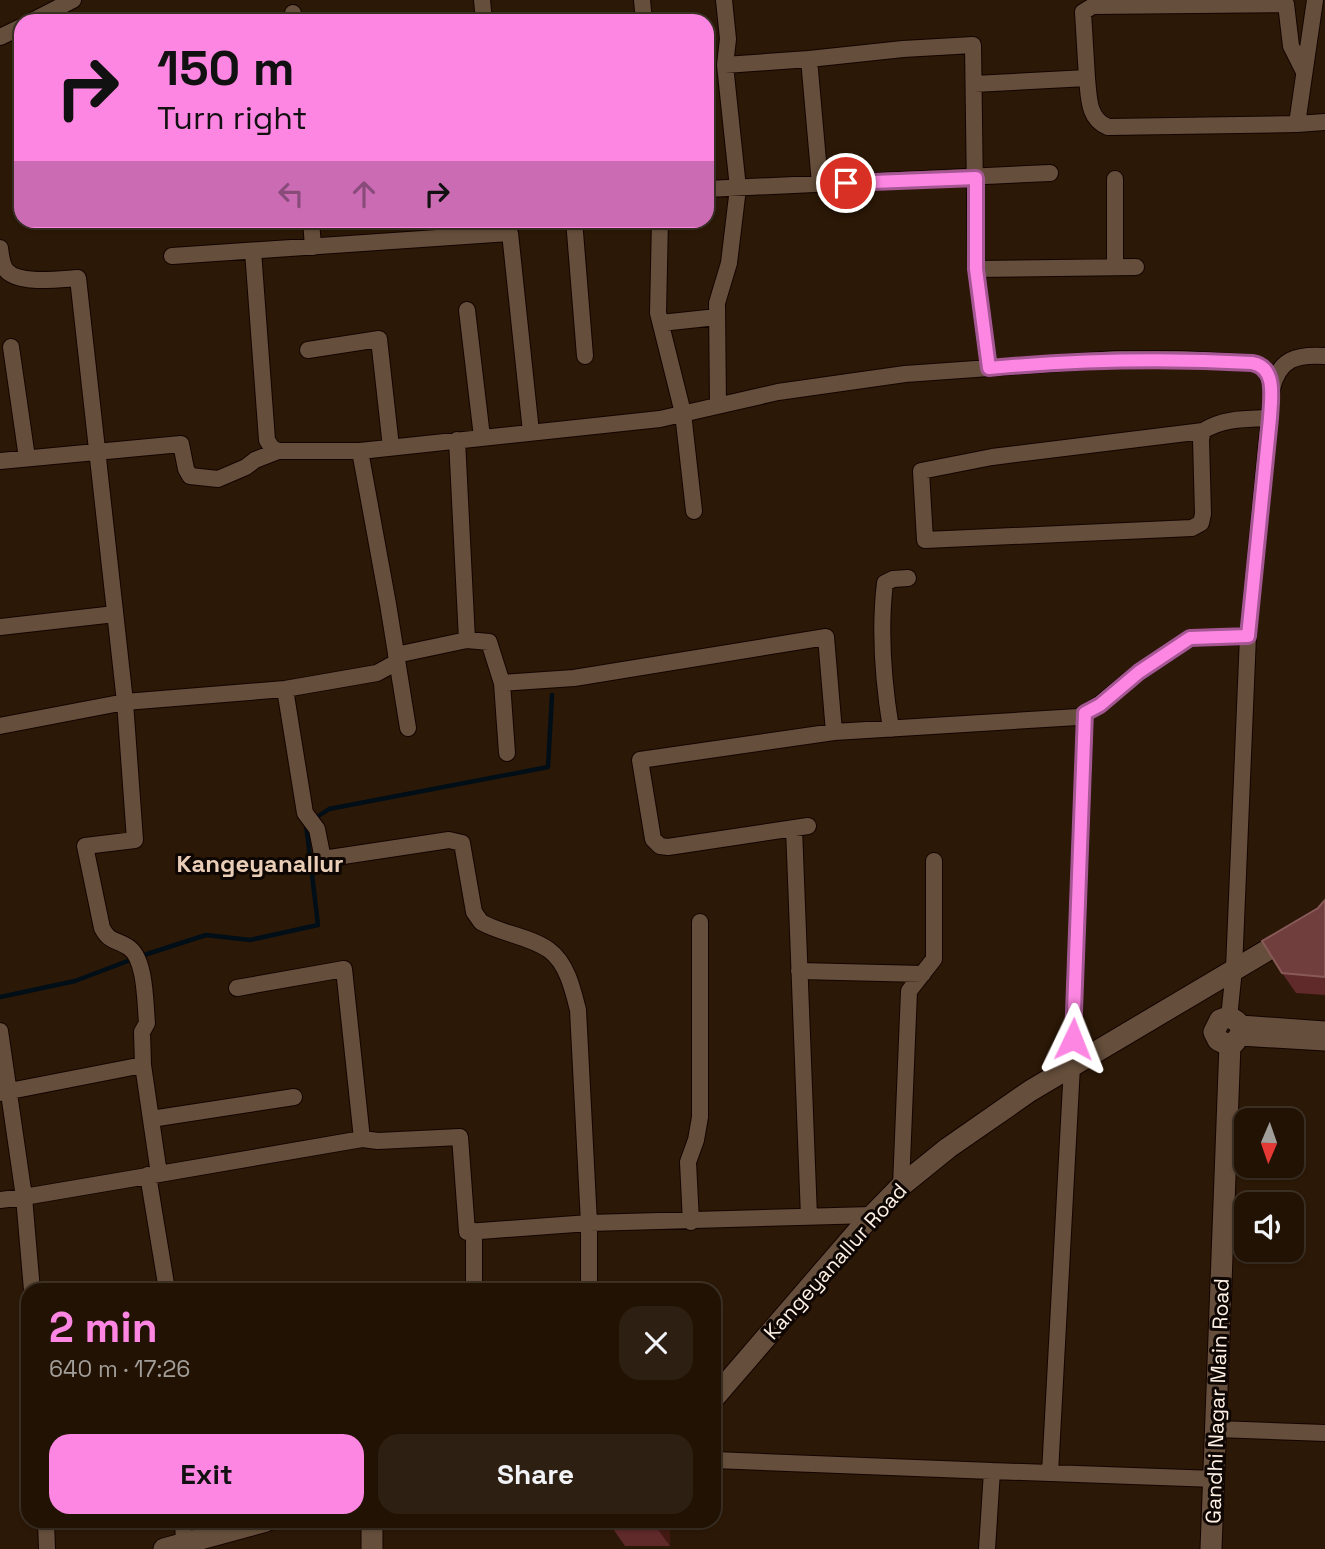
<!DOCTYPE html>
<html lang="en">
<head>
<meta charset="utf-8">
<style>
	body { margin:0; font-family:"Space Grotesk",sans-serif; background:#2d2013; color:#f1f3f6; height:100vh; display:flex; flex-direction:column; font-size:26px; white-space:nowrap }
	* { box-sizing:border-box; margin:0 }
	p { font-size:23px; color:#a29e9a }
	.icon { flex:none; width:38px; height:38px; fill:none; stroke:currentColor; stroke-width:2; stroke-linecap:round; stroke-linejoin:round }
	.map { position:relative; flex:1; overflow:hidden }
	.drawer { position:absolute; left:21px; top:1283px; width:700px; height:245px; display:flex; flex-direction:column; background:#211204; border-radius:21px; box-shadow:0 2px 5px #0004,0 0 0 2px #3e3226 }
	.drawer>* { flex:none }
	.banner { position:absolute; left:14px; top:14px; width:700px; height:214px; border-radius:21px; box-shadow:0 2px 5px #0004,0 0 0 2px #3e3226; background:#fd86e2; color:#111; overflow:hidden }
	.needle { width:46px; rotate:182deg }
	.buttons { position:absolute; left:1234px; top:1108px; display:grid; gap:14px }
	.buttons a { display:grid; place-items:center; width:70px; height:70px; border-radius:14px; background:#211204; box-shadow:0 2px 5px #0004,0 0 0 2px #3e3226; font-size:35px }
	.pin { position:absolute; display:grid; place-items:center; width:60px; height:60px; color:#fff; margin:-30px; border:4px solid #fff; border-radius:50%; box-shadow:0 2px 7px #0007 }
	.me { position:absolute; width:77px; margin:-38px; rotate:2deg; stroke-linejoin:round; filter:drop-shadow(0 0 5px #0008) }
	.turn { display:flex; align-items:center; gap:24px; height:147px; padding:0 28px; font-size:32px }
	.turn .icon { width:91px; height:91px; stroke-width:2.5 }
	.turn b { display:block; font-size:49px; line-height:60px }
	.lanes { display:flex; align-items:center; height:66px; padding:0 28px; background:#0003; justify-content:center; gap:35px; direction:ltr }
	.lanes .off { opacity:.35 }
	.round { display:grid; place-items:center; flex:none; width:74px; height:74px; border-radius:21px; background:#2d2013 }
	.summary { display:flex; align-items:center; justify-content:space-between; height:119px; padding:0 28px }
	h1 { font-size:42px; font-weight:700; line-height:52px; color:#fd86e2 }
	.primary-button { display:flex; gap:14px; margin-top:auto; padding:14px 28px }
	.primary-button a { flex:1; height:80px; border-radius:21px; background:#fd86e2; color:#111; font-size:28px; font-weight:700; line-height:80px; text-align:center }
	.primary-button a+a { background:#2d2013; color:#f1f3f6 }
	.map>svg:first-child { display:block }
</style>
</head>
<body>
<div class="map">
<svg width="1325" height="1549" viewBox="0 0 1325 1549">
	<rect width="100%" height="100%" fill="#2c1806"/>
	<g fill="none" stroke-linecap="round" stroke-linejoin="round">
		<path stroke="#000e18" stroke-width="4.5" d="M314,819L329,809L548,767L552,695
			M141,956L206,935L250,940L318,925L306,824
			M0,997L75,981L133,959"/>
		<defs>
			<path id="street" d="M482,0L484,21
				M642,0L644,21
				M724,0L728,39L725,65L809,59L820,184
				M293,13L294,21
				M32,21L73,0
				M0,37L21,27
				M809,59L903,49L973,45L976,269L989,367
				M1087,78L1083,12L1093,6L1286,4L1291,46L1304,72
				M974,84L1087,78C1089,98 1088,119 1108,127L1297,124L1315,0
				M1297,124L1325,122
				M707,189L1050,173
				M311,220L313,247
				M574,220L585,356
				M660,220L658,313L683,413L694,511
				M0,248C1,255 2,265 6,270C18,285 60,279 78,278L125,702L285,689L377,673L397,662
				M253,251L267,440L272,448L278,451H360L388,604L408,728
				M172,256L510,233L531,432
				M1115,267V179
				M976,269L1136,267
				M467,310L482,437
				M661,323L717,317
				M11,347L27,458
				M308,350L379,339L391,447
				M718,405L717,303L729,263L738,188L725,65
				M1203,431L992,457L921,471L925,540L1192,528L1201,523L1203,514L1201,439L1203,431C1223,418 1247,419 1270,418
				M360,451L660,419L778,392L905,374L1116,359H1180L1252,363C1267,366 1268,375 1272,389
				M0,461L181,444L186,469L190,476L218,479L246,467L255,460L278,451
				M0,627L115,614
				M467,640L489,642L502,683
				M396,655L467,640L457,440
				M285,689L305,813L317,829L323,859L449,840L462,843L474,912L481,922C502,934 529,936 549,950C567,963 573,990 578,1010L589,1223L467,1232L460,1137L378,1141L362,1139
				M1085,713L1072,1066L1050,1473L1215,1479
				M0,726L125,702L135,840L85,846L102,928C110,943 116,939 128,947C146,958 145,1003 147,1023L142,1032L143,1065L159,1174L362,1139L344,969L237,988
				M891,729C883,680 879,632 885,583L893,579L908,578
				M507,753L502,683L574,678L826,637L834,732
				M808,826L668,847L660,846L653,839L640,760L834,732L1078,717L1100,704L1139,672L1190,638L1248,636
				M794,828L809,1217
				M799,971L923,974
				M1229,1018L1234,969L1248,636L1272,389C1279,359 1296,354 1325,356
				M0,1031L24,1197L0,1200
				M0,1093L143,1065
				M151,1119L294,1097
				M148,1175L167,1290
				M901,1186L909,991L934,959V861
				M691,1222L688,1162L696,1140L700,1117V922
				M474,1231V1290
				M32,1290L24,1197L159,1174
				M589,1290V1223L872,1215
				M1217,1429L1325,1433
				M714,1460L992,1471
				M46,1521L47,1549
				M183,1521L184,1544
				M987,1549L992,1471L1050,1473"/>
			<path id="secondary" d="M1325,1032L1240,1026C1236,1018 1228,1016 1220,1020L1214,1032L1218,1040L1226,1044L1234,1043L1240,1035L1325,1040
				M714,1398L863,1225L901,1186L948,1148L1030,1091L1325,916
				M164,1549L266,1521
				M372,1549V1521
				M1211,1549L1230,1044"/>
		</defs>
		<use href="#street" stroke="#140400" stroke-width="18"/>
		<use href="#secondary" stroke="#140400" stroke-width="23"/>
		<use href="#street" stroke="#654e3b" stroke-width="16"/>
		<use href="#secondary" stroke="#654e3b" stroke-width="21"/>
	</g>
	<path fill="#60292a" d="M1325,900V995L1296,993L1282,973L1318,908Z
		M438,1521H466V1530L444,1529Z
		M611,1521H693V1527H670V1546H625L611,1526Z"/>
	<path fill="#441913" d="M460,1521H466V1530Z
		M656,1521H666L670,1527V1546L656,1527Z
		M688,1521H693V1527Z"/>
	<path fill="#713e3e" stroke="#875a58" stroke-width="2" d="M1325,900V977L1282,973L1262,941L1318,908Z
		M611,1521H656V1527L611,1526Z"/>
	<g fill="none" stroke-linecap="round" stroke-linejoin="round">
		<defs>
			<path id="route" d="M846,183L976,178V269L989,368C1077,360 1163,358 1252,363C1277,367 1271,398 1270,418L1248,636L1190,638L1139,672L1100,705L1085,713L1073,1039"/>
		</defs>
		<use href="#route" stroke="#a45793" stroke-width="18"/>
		<use href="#route" stroke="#fd86e2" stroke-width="12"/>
	</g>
	<g text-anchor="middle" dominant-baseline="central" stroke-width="6" stroke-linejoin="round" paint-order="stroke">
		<g font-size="21" fill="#fef0e5" stroke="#0e0602">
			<text transform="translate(835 1261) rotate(-48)">Kangeyanallur Road</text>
			<text transform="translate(1217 1401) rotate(-88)">Gandhi Nagar Main Road</text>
		</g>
		<g font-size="24" font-weight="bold" fill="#e9cdb7" stroke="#0e0602">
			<text x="260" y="863">Kangeyanallur</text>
		</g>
	</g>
</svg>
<div class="buttons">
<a><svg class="needle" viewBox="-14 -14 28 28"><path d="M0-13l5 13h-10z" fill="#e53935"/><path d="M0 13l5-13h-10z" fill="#a29e9a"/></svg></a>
<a><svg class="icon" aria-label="sound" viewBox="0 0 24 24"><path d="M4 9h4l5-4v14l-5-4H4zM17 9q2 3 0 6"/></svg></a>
</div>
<div class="pin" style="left:846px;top:183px;background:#d93025"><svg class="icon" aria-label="arrive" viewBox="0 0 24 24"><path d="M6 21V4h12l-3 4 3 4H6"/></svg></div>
<svg class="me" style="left:1073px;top:1039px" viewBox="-20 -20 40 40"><path d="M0-17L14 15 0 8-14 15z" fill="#fd86e2" stroke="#fff" stroke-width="4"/></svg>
<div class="banner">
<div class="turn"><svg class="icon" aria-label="right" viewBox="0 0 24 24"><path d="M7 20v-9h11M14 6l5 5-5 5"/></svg><div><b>150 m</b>Turn right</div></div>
<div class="lanes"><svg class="icon off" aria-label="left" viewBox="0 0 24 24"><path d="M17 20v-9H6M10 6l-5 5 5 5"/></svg><svg class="icon off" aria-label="ahead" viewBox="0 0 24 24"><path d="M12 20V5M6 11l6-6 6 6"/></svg><svg class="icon" aria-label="right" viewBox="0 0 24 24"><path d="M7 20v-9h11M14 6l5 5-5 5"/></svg></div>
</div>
<section class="drawer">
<div class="summary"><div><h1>2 min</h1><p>640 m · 17:26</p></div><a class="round"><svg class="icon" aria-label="close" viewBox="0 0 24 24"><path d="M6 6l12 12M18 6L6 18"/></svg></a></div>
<div class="primary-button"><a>Exit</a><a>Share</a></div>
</section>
</div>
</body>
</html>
